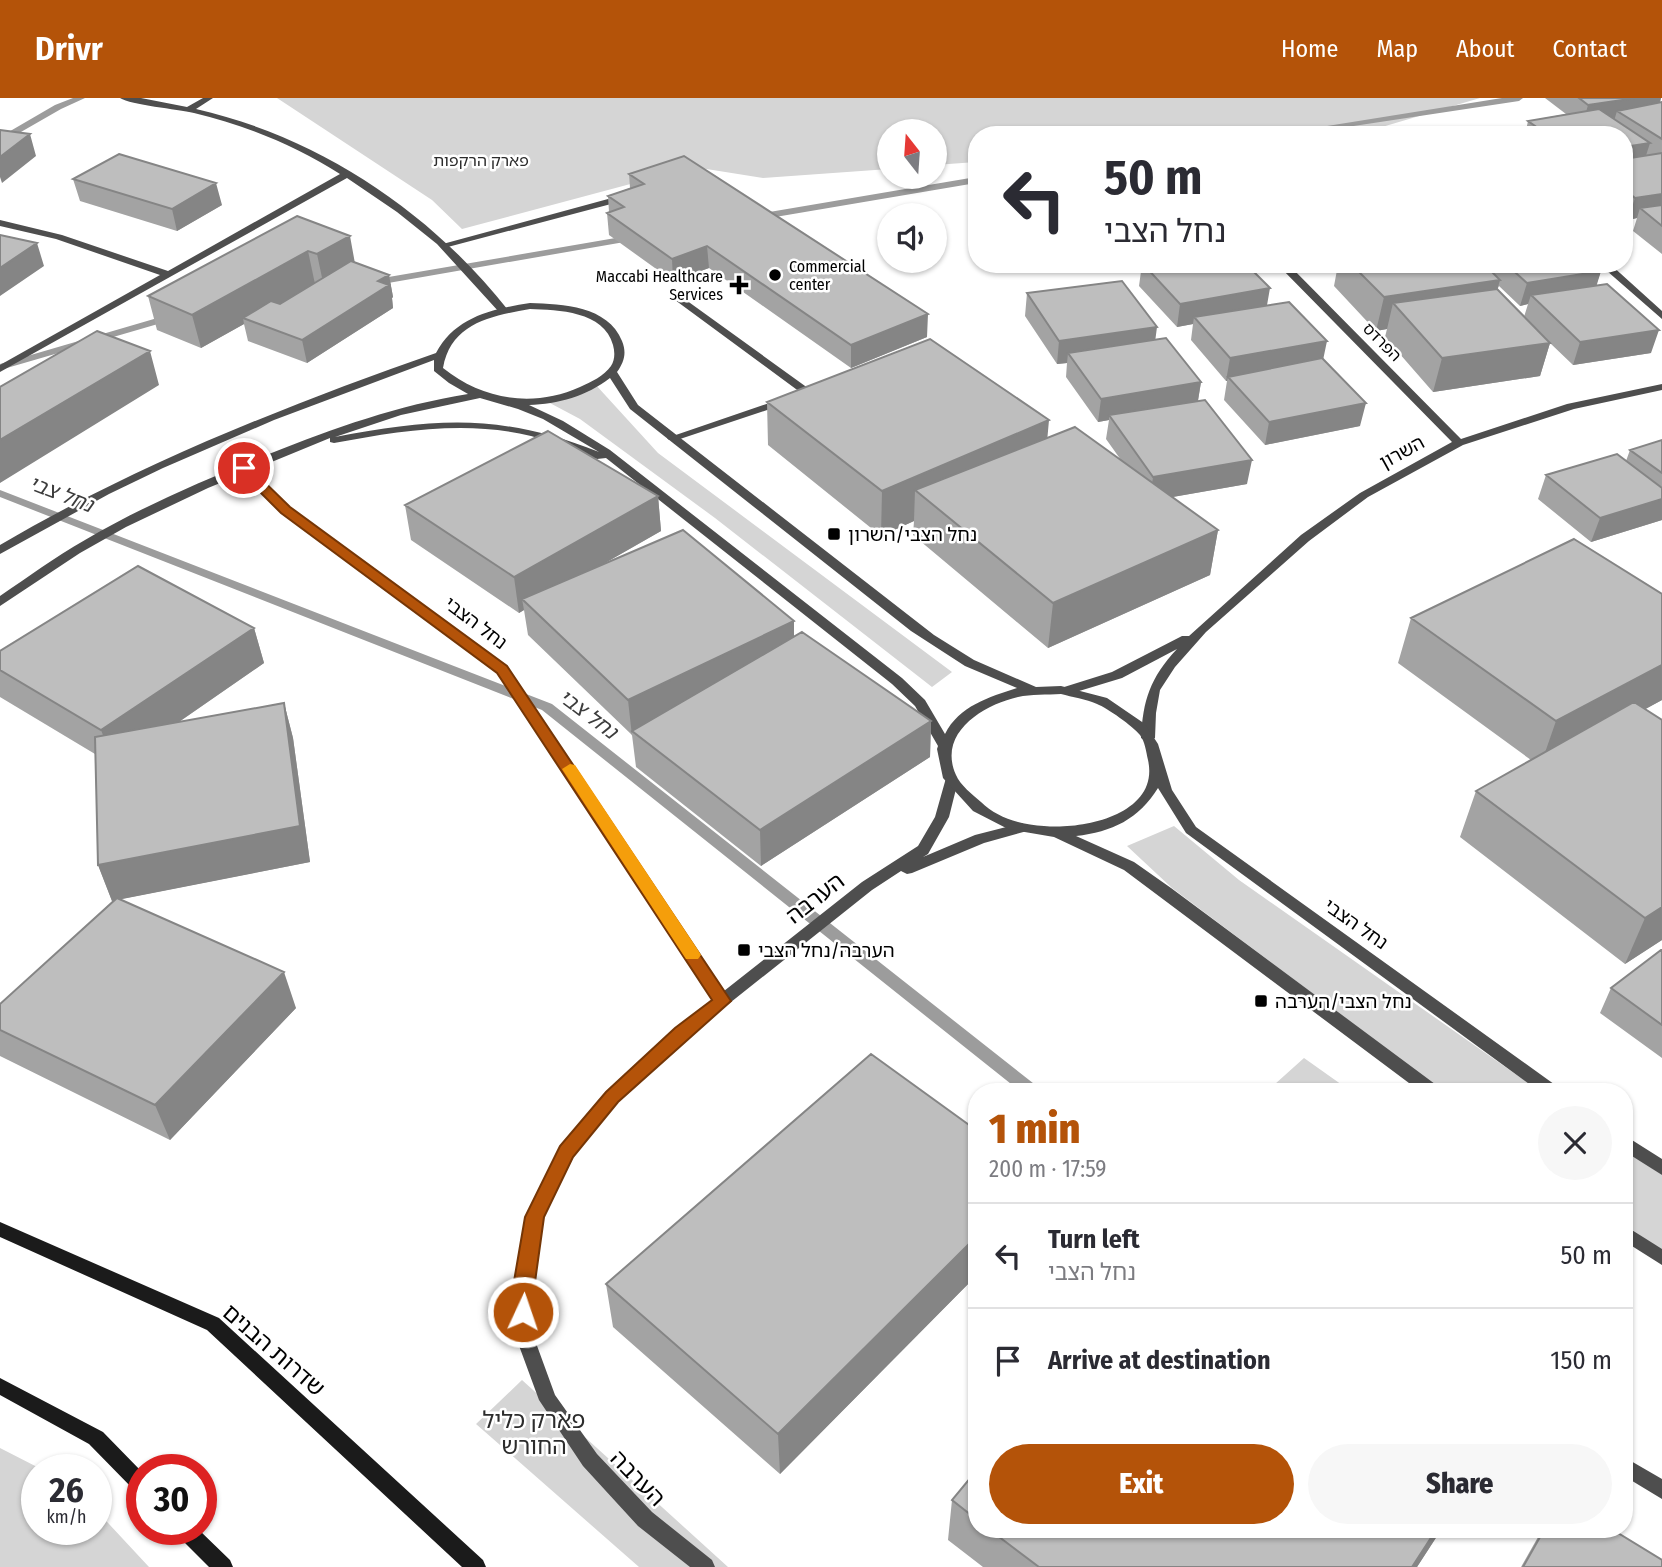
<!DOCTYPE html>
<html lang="en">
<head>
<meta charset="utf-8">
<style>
	body { margin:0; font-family:"Fira Sans Condensed","Noto Sans Hebrew",sans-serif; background:#f7f7f7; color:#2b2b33; height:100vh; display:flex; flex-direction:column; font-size:26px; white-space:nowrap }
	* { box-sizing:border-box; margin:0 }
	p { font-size:23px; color:#7c7c81 }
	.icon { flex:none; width:38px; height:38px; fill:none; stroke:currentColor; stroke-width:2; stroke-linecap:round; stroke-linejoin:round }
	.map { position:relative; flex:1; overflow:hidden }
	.panel { position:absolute; left:968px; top:985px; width:665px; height:455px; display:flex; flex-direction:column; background:#fff; border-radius:28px; box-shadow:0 2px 5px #0004 }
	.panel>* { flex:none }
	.banner { position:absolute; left:968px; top:28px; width:665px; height:147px; border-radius:28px; box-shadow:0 2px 5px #0004; background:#fff; color:#2b2b33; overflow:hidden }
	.needle { width:46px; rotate:343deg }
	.tools { position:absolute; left:877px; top:21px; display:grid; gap:14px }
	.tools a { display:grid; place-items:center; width:70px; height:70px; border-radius:50%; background:#fff; box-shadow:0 2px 5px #0004; font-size:35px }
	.speed { position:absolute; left:21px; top:1356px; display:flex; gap:14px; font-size:35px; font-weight:700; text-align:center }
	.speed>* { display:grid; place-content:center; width:91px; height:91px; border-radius:50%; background:#fff; box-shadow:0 2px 5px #0004; line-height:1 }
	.speed small { font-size:18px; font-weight:400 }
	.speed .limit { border:10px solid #d22; background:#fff; color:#111 }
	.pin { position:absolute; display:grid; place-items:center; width:60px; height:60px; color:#fff; margin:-30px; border:4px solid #fff; border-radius:50%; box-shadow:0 2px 7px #0007 }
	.me { position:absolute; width:77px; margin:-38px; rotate:3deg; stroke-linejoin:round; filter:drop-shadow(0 0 5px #0008) }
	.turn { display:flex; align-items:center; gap:24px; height:147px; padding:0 21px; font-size:32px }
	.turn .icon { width:91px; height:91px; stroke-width:2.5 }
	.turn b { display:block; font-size:49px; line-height:60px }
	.round { display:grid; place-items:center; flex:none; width:74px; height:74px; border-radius:37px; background:#f7f7f7 }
	.headline { display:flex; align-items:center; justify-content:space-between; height:119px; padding:0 21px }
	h1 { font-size:42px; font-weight:800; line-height:52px; color:#b45309 }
	.primary-button { display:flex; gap:14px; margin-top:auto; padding:14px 21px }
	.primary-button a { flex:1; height:80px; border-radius:42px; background:#b45309; color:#fff; font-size:28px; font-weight:800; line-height:80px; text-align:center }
	.primary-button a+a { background:#f7f7f7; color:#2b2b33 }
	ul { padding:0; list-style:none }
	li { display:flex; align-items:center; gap:21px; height:105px; padding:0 21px; border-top:2px solid #e1e1e2 }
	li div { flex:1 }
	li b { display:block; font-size:26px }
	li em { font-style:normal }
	header { display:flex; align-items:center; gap:42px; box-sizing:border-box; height:98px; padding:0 35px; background:#b45309; color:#fff }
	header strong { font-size:33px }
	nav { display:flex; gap:38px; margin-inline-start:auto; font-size:24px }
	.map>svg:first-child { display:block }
</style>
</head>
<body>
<header>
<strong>Drivr</strong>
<nav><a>Home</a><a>Map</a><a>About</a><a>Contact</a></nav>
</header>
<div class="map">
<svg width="1662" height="1469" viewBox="0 0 1662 1469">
	<rect width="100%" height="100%" fill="#fff"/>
	<path fill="#d5d5d5" d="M277,0H1480L1355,37H976V64L935,67L934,33H889V71L763,80L694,69L462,131L432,102Z
		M595,286L658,355L952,574L932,589L715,420L580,321L548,304Z
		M1174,728L1239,782L1541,994H1444L1172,790L1127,748Z
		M1304,960L1352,994H1266Z
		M1624,1051L1662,1077V1153L1624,1126Z
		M522,1282L728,1469H639L476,1326Z
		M0,1350L43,1372H37V1432H96V1412L149,1469H0Z"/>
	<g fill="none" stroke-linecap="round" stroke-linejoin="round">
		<path fill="#9c9c9c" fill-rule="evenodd" d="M73,0H85L61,11L0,46V39L55,7Z
			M1502,0H1523L1519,3L1294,37H1271Z
			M976,79V85L757,122L752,119L757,116Z
			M633,137L636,138V142L371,188L366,185L371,182Z
			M171,216L176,219L175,221L0,272V266Z
			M0,392L552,606L1038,989L1040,994H1021L542,612L0,399Z"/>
		<path fill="#4e4e4e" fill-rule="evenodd" d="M608,101L611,102V106L444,150L439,147Z
			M679,197L812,293V297H804L675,202V198Z
			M784,300L788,301V305L677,342H669L667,340Z"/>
		<path fill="#4e4e4e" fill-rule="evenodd" d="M120,0H141L187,9L203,0H213L196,11C319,39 430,113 508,212L499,214L437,146L397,114L347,80L0,274V267L160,177L56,141L0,128V122L62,137L168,173L340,76C296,48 245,27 194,15C177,11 131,7 120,0Z
			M1277,166H1288L1461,341L1567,306L1662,286V292L1574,311L1463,347L1368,399L1309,443L1206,534L1175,569L1160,592L1156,615L1155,640L1148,644L1141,640C1143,602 1150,580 1177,551L1122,580L1066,597L1060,593L1061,590L1112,574L1182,538H1189L1301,437L1360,395L1452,344Z
			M1599,166H1610L1662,213V221Z
			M244,367L248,368L290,410L507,569L724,893L862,784L918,748L935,719L946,680H956L958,683L949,719L928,756L923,759L975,737L1022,725L1029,730L1027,733L984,745L912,775L907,776L901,773L872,792L687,939L618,1004L573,1059L542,1119L531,1195L532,1234L555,1297L597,1356L652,1414L712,1462L715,1469H690L638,1428L583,1368L539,1302L514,1234L513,1195L526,1119L561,1049L606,994L677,931L713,902L497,575L282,414L238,370Z
			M1624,1359L1662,1381V1401L1624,1378Z"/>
		<path fill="#4e4e4e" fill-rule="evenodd" d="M530,205C563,206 608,208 622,243C627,255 624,264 617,274L638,307L934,537L974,562L1036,589L1061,588L1107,600L1145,626L1158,646L1172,692L1196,729L1558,989L1560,994H1540L1186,735L1158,690C1139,721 1112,734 1076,738L1134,764L1171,790L1439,989L1441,994H1421L1124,772L1054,739L1008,731L973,713L943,680L937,651L938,648L915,608L892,586L606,360L597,361C575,353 554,344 531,338C466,322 399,333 334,345L330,344V340L208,390L126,429L80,455L0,508V498C28,479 55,459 85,442C143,408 206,381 269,356C334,330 399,307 468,296L449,285L434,273V262L274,322L163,370L109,396L0,456V447C138,366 285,308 436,255C455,219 492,211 530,205ZM530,211C558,212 604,213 613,247C615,254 615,262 611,268C604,278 591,284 580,289C533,310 483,302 443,270C451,225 491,218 530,211ZM610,280L630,311L911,533L965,568L1017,590C989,599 959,608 945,636L925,602L902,580L610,352L563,323L529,307C558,306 587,298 610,280ZM480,300L518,311L543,321L599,354C500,315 437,320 335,339L401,317ZM1061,596C1072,599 1086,601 1097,606C1107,610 1133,628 1140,637C1145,644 1146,653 1148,662C1160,716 1084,732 1044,728C1022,727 997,720 981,704C973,697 960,687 956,677C937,635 983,607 1018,599C1031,596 1047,597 1061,596Z
			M1624,1037L1662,1061V1077L1624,1053Z
			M1624,1127L1662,1151V1167L1624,1143Z"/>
		<path fill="#1b1b1b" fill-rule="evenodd" d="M0,1124L219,1220L483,1462L486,1469H462L207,1232L0,1139Z
			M0,1280L103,1334L142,1374V1396L135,1393L89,1346L0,1297Z
			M176,1432H199L230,1462L233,1469H209L179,1439Z"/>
	</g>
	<path fill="#a3a3a3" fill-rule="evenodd" d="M1545,0H1661L1660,5L1662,4V156L1633,133L1637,120L1628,122L1624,118V37H1525L1528,23L1566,16Z
		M629,76L927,239L851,270L709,170L673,183L609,137L607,115L609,114L608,98L630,90Z
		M73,81L222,107L177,133L80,103Z
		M297,118L355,165L389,177L393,199L392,200L393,210L307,265L248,243L244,226L201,250L157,232L148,198Z
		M1142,166H1246L1267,207L1323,261L1360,328L1265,347L1224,302L1227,283H1226L1191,242L1193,226L1177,229L1139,188Z
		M1318,166H1592L1601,173L1596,187L1651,255L1573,267L1550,245L1540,278L1433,294L1385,239L1387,231L1376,233L1334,188L1337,172L1325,174ZM1499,188L1520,208L1528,206L1524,219L1497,192Z
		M1027,195L1156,242L1201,284L1198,303L1247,386L1172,399L1218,432L1210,477L1048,550L913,437L914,423L881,438L768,347L767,304L1047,339L1121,362L1106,341L1109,322L1098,324L1066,279L1067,265L1057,266L1025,218Z
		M1662,342V422L1591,444L1538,401L1546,377L1626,363L1630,352Z
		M658,398L661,433L603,466L794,539L931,623L930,659L761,768L636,669L632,637L528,537L524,512L519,515L411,442L405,407Z
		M1411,520L1662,602L1645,611L1662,842L1625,866L1460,739L1476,693L1531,662L1398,565Z
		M254,530L264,565L179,624L284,605L293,640L310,764L121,801L296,910L170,1042L0,958V906L113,803H112L98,767L95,656L0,599V553Z
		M1662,852V960L1600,915L1611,890Z
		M976,1032V1178L780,1376L613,1229L606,1186Z
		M976,1373V1432H1441L1417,1469H983L948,1442L952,1402Z
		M1542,1432H1613L1662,1469H1521Z"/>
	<path fill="#858585" d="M1636,0H1661L1656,17L1617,13L1614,23L1582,28L1588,7Z
		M30,36L36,58L2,85L0,79V59Z
		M1650,45L1643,67L1624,70V49Z
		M216,85L222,107L177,133L172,111Z
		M1662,96V117L1640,110L1637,120L1628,122L1635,100Z
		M350,138L356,171L324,189L317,156Z
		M37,145L44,168L0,198V170Z
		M707,148L709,170L673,183L672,161Z
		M308,153L315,186L250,223L243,220L244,226L201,250L192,217Z
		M1327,166H1338L1337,172L1325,174Z
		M1601,173L1594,196L1531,197L1528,206L1520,208L1527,185Z
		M389,177L393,199L392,200L393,210L307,265L302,242L378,183Z
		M1500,182L1491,215L1393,205L1387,231L1376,233L1384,199Z
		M1270,190L1266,213L1194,219L1193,226L1177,229L1180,206Z
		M928,216L927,239L851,270V247Z
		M1157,229L1154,252L1068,255L1067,265L1057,266L1059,243Z
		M1659,232L1651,255L1573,267L1580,244Z
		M1327,243L1322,267L1228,279L1227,283H1226L1230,260Z
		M1550,245L1540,278L1433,294L1442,260Z
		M150,253L159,287L0,385V342Z
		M1201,284L1197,308L1109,317V322L1098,324L1101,301Z
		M1366,305L1360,328L1265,347L1269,324Z
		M1049,322L1045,366L915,392L914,423L881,438L882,393Z
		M1252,362L1247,386L1150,403L1153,379Z
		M658,398L661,433L530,508L522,501L524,512L519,515L514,479Z
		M1662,401V422L1591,444L1600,420Z
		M1218,432L1210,477L1048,550L1053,505Z
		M794,523V559L632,633V638L628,602Z
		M254,530L264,565L115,668L101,632Z
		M1662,567V602L1540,669L1556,623Z
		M284,605L293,640L310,764L112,803L98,767Z
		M931,623L930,659L761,768L760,732Z
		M1662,809V842L1625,866L1645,820Z
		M284,874L296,910L170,1042L155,1007Z
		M976,1139V1178L780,1376L778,1336Z
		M1436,1432H1441L1417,1469H1412Z"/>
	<path fill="#bebebe" stroke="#858585" stroke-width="2" d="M1579,0H1636L1588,7Z
		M1662,4V41L1617,13Z
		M1599,11L1650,45L1624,49V37H1548L1528,23Z
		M0,32L30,36L0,59Z
		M1662,55V96L1635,100L1624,91V61Z
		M119,56L216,85L172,111L73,81Z
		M684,58L928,216L851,247L707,148L672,161L607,115L624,109L608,98L644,86L629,76Z
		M1662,107V128L1640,110Z
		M297,118L350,138L317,156L308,153L192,217L148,198Z
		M0,137L37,145L0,170Z
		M351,163L389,177L378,183L389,187L302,242L243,220L271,203L280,206Z
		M1143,166H1246L1270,190L1180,206Z
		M1351,166H1484L1500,182L1384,199Z
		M1506,166H1592L1601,173L1527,185Z
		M1122,183L1157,229L1059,243L1027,195Z
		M1607,186L1659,232L1580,244L1531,197Z
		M1497,191L1550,245L1442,260L1393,205Z
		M1289,204L1327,243L1230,260L1194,219Z
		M97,233L150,253L0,342V289Z
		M1166,240L1201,284L1101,301L1068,255Z
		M930,241L1049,322L882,393L767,304Z
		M1322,260L1366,305L1269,324L1228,279Z
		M1205,302L1252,362L1153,379L1109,317Z
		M1075,329L1218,432L1053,505L915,392Z
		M548,333L658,398L514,479L405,407Z
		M1662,342V375L1630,352Z
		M1617,356L1662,390V401L1600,420L1546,377Z
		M683,432L794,523L628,602L522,501Z
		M1574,441L1662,496V567L1556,623L1411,520Z
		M138,468L254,530L101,632L0,572V553Z
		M802,534L931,623L760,732L632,633Z
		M1634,604L1662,622V809L1645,820L1476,693Z
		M284,605L300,728L98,767L95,639Z
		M117,800L284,874L155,1007L0,932V906Z
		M1661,852H1662V927L1611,890Z
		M871,956L976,1032V1139L778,1336L606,1186Z
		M976,1373V1421L952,1402Z
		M990,1432H1436L1412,1469H1039Z
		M1544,1432H1613L1662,1462V1469H1523Z"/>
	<path fill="#b45309" stroke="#753606" stroke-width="2" d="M244,366L248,368L290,409L507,568L731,903L618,1004L573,1059L544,1119L530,1220L523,1223L516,1220L512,1195L525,1119L560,1048L606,994L675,930L712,902L497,575L281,415L239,373L237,370Z"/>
	<path fill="#f59e0b" d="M570,666L575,667L698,852L701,857L698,861H686L562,671Z"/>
	<g fill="#000" stroke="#fff" stroke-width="2.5">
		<circle cx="775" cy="177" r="7"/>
		<path d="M735.5 176.5h7v7h7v7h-7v7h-7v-7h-7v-7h7z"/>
		<rect x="827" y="429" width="14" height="14" rx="3.5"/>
		<rect x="737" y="845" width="14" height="14" rx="3.5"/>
		<rect x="1254" y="896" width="14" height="14" rx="3.5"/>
	</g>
	<g text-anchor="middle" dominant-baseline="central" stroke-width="5" stroke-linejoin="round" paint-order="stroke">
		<g font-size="16" fill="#2c2c2c" stroke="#fff">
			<text x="481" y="62">פארק הרקפות</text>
		</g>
		<g font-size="16" fill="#000" stroke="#fff" text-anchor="start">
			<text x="789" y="168">Commercial<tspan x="789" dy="18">center</tspan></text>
			<text x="723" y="178" text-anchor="end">Maccabi Healthcare<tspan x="723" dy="18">Services</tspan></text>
		</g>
		<g font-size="16" fill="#000" stroke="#fff">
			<text transform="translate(1382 244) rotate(45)">הפרדס</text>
		</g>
		<g font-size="19" fill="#000" stroke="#fff">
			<text transform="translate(1402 354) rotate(-29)">השרון</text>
			<text transform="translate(476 525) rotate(37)">נחל הצבי</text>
			<text transform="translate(1356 826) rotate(35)">נחל הצבי</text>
		</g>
		<g font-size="19" fill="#000" stroke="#fff" text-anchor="start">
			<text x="848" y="436">נחל הצבי/השרון</text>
			<text x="758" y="852">הערבה/נחל הצבי</text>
			<text x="1275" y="903">נחל הצבי/הערבה</text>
		</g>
		<g font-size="21" font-style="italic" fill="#3d3d3d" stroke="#fff">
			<text transform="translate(61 396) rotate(21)">נחל צבי</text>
			<text transform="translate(588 616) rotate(37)">נחל צבי</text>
		</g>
		<g font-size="23" fill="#000" stroke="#fff">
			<text transform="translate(815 800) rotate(-38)">הערבה</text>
			<text transform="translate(274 1252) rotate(41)">שדרות הבנים</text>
			<text transform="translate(638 1380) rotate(46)">הערבה</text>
		</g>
		<g font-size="23" fill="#2c2c2c" stroke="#fff">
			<text x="534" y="1322">פארק כליל<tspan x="534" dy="26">החורש</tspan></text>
		</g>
	</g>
</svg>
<div class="tools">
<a><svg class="needle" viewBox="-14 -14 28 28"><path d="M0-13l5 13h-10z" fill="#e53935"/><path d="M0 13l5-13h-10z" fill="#7c7c81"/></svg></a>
<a><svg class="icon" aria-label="sound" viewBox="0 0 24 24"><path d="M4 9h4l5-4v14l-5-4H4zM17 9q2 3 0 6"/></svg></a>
</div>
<div class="speed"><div>26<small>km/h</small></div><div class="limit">30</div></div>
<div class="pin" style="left:244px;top:370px;background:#d93025"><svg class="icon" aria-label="arrive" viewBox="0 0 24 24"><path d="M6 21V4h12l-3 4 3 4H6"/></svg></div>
<svg class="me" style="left:523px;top:1214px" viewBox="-20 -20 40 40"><circle r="17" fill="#b45309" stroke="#fff" stroke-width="3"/><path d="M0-11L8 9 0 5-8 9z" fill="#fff"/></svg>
<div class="banner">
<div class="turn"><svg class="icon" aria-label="left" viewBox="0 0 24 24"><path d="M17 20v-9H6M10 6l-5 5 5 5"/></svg><div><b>50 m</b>נחל הצבי</div></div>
</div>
<section class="panel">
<div class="headline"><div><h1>1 min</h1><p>200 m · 17:59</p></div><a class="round"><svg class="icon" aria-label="close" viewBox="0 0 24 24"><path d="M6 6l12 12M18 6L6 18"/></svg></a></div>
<ul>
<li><svg class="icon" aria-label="left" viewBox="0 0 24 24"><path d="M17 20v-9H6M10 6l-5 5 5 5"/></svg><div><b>Turn left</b><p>נחל הצבי</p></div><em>50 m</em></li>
<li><svg class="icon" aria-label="arrive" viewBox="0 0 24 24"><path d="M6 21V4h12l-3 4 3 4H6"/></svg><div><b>Arrive at destination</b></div><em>150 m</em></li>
</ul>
<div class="primary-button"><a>Exit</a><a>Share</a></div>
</section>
</div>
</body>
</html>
